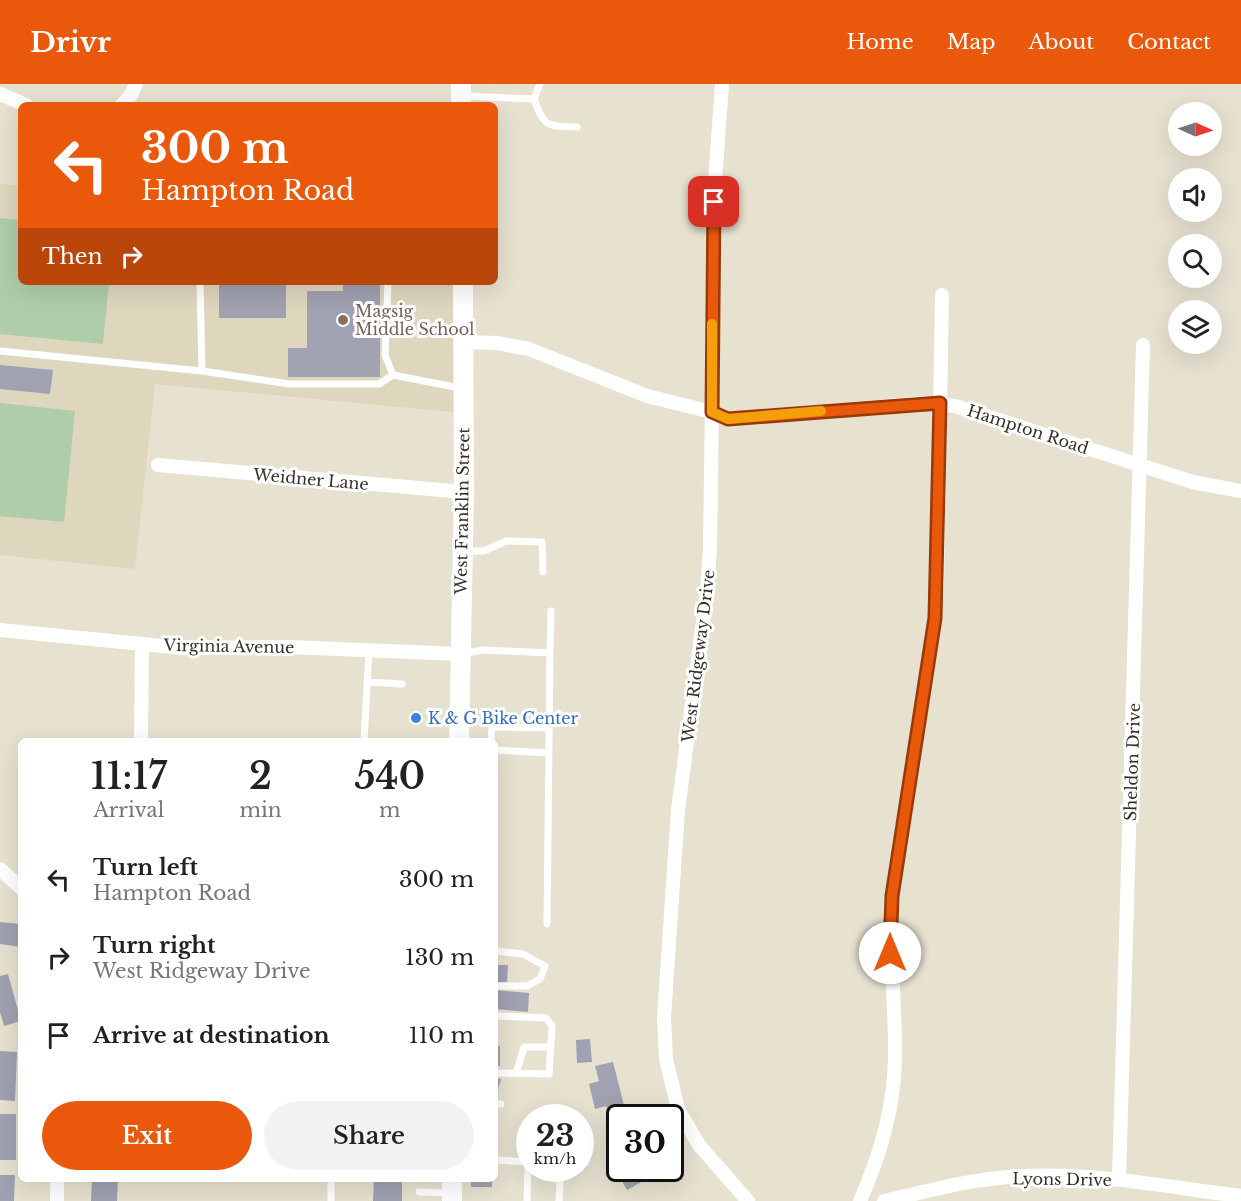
<!DOCTYPE html>
<html lang="en">
<head>
<meta charset="utf-8">
<style>
	body { margin:0; font-family:"Libre Baskerville",serif; background:#f2f2f2; color:#222; height:100vh; display:flex; flex-direction:column; font-size:22px; white-space:nowrap }
	* { box-sizing:border-box; margin:0 }
	p { font-size:20px; color:#767676 }
	.icon { flex:none; width:33px; height:33px; fill:none; stroke:currentColor; stroke-width:2; stroke-linecap:round; stroke-linejoin:round }
	.map { position:relative; flex:1; overflow:hidden }
	.panel { position:absolute; left:18px; top:654px; width:480px; height:444px; display:flex; flex-direction:column; background:#fff; border-radius:9px; box-shadow:0 6px 24px #0002 }
	.panel>* { flex:none }
	.banner { position:absolute; left:18px; top:18px; width:480px; height:183px; border-radius:9px; box-shadow:0 6px 24px #0002; background:#ea580c; color:#fff; overflow:hidden }
	.needle { width:39px; rotate:93deg }
	.buttons { position:absolute; left:1168px; top:18px; display:grid; gap:12px }
	.buttons a { display:grid; place-items:center; width:54px; height:54px; border-radius:50%; background:#fff; box-shadow:0 6px 24px #0002; font-size:30px }
	.speed { position:absolute; left:516px; top:1020px; display:flex; gap:12px; font-size:30px; font-weight:700; text-align:center }
	.speed>* { display:grid; place-content:center; width:78px; height:78px; border-radius:50%; background:#fff; box-shadow:0 6px 24px #0002; line-height:1 }
	.speed small { font-size:15px; font-weight:400 }
	.speed .limit { border:3px solid #111; border-radius:9px; background:#fff; color:#111 }
	.pin { position:absolute; display:grid; place-items:center; width:51px; height:51px; color:#fff; margin:-26px; border-radius:12px; box-shadow:0 3px 9px #0006 }
	.me { position:absolute; width:66px; margin:-33px; rotate:0deg; stroke-linejoin:round; filter:drop-shadow(0 0 4px #0008) }
	.turn { display:flex; align-items:center; gap:21px; height:126px; padding:0 24px; font-size:27px }
	.turn .icon { width:78px; height:78px; stroke-width:2.5 }
	.turn b { display:block; font-size:42px; line-height:51px }
	.then { display:flex; align-items:center; height:57px; padding:0 24px; background:#0003; gap:12px; font-size:22px }
	.eta { display:flex; justify-content:space-evenly; align-items:center; height:102px; text-align:center }
	.eta b { font-size:36px; font-weight:600; line-height:42px }
	.cta { display:flex; gap:12px; margin-top:auto; padding:12px 24px }
	.cta a { flex:1; height:69px; border-radius:36px; background:#ea580c; color:#fff; font-size:24px; font-weight:600; line-height:69px; text-align:center }
	.cta a+a { background:#f2f2f2; color:#222 }
	ul { padding:0; list-style:none }
	li { display:flex; align-items:center; gap:18px; height:78px; padding:0 24px }
	li div { flex:1 }
	li b { display:block; font-size:22px }
	li em { font-style:normal }
	header { display:flex; align-items:center; gap:36px; box-sizing:border-box; height:84px; padding:0 30px; background:#ea580c; color:#fff }
	header strong { font-size:28px }
	nav { display:flex; gap:33px; margin-inline-start:auto; font-size:21px }
	.map>svg:first-child { display:block }
</style>
</head>
<body>
<header>
<strong>Drivr</strong>
<nav><a>Home</a><a>Map</a><a>About</a><a>Contact</a></nav>
</header>
<div class="map">
<svg width="1241" height="1117" viewBox="0 0 1241 1117">
	<rect width="100%" height="100%" fill="#e7e1d0"/>
	<path fill="#dfd6be" d="M0,100L21,102V198H462L463,329L155,300L135,485L0,471Z"/>
	<path fill="#afcda8" d="M0,134L21,136V198H109L103,260L0,250Z
		M0,319L75,327L64,438L0,432Z"/>
	<path fill="#a0a1b1" d="M219,198H286V234H219Z
		M343,198H380V293H288V264H307V207H343Z
		M0,281L53,286L50,310L0,305Z
		M0,838L21,840V863L0,860Z
		M495,881H508L507,898H495Z
		M8,890L21,937L4,942L0,928V892Z
		M495,906L529,909L528,928L495,925Z
		M590,955L592,978L577,979L576,956Z
		M495,962H500V982H495Z
		M0,967L17,968L15,1017L0,1016Z
		M613,978L626,1029L609,1033L606,1022L595,1025L589,1000L599,997L595,982Z
		M495,994L501,995L497,1010H495Z
		M0,1030H16V1076H0Z
		M620,1080V1084H648L652,1092L627,1106L614,1083Z
		M0,1091H15L14,1117H0Z
		M92,1095H118L117,1117H91Z
		M374,1095H402V1117H373Z
		M471,1095H492V1103H471Z"/>
	<g fill="none" stroke-linecap="round" stroke-linejoin="round">
		<path stroke="#fff" stroke-width="7" d="M464,12L534,15C544,44 548,42 577,43
			M534,15L540,0
			M200,198L202,287
			M388,198L385,271L393,291L460,304
			M0,267L202,287L289,300H379L393,291
			M465,467H484L506,457L542,458L543,488
			M462,570L483,566L550,569L551,527
			M367,598L402,600
			M364,657L369,567
			M491,657L492,643L549,644
			M495,666L548,669
			M547,840L550,569
			M495,867L523,870L545,882L540,895L527,902H495
			M495,932L546,934L552,942L549,990L495,989
			M516,990L524,963H551
			M495,1020H501
			M495,1076L530,1078
			M555,1084L560,1098L559,1117
			M419,1108L450,1109
			M331,1117V1095
			M527,1117L528,1078"/>
		<path stroke="#fff" stroke-width="14" d="M722,0L715,97L710,465L706,515L678,726L664,933L666,975L678,1025L699,1061L748,1117
			M0,10L26,21
			M122,21L131,11L136,0
			M463,258L497,259L529,265L647,312L712,328L728,335L924,319L955,322L1193,398L1241,407
			M158,381L464,408
			M0,546L183,564L289,563L459,570
			M141,657L142,560
			M0,785L21,804
			M1119,1096L1143,261
			M57,1117V1095
			M860,1117C879,1074 894,1023 895,976C896,921 888,867 892,811L935,534L937,502L942,211
			M884,1117C925,1108 967,1096 1009,1093C1087,1086 1165,1103 1241,1112"/>
		<path stroke="#fff" stroke-width="20" d="M461,21V0
			M459,657L464,408L463,198
			M452,1117V1095"/>
	</g>
	<g fill="none" stroke-linecap="round" stroke-linejoin="round">
		<defs>
			<path id="route" d="M714,118L712,328L728,335L940,319L935,534L892,812L890,869"/>
		</defs>
		<use href="#route" stroke="#983908" stroke-width="15"/>
		<use href="#route" stroke="#ea580c" stroke-width="10"/>
		<path stroke="#f59e0b" stroke-width="10" d="M712,240V328L728,335L821,327"/>
	</g>
	<circle fill="#8d6e63" stroke="#fff" stroke-width="2" cx="343" cy="236" r="6"/>
	<circle fill="#3f7fe0" stroke="#fff" stroke-width="2" cx="416" cy="634" r="6"/>
	<g text-anchor="middle" dominant-baseline="central" stroke-width="6" stroke-linejoin="round" paint-order="stroke">
		<g font-size="16" fill="#785e54" stroke="#fff" text-anchor="start">
			<text x="355" y="227">Magsig<tspan x="355" dy="18">Middle School</tspan></text>
		</g>
		<g font-size="16" fill="#323029" stroke="#fff">
			<text transform="translate(1028 345) rotate(18)">Hampton Road</text>
			<text transform="translate(311 395) rotate(5)">Weidner Lane</text>
			<text transform="translate(462 427) rotate(-89)">West Franklin Street</text>
			<text transform="translate(229 562) rotate(1)">Virginia Avenue</text>
			<text transform="translate(698 572) rotate(-83)">West Ridgeway Drive</text>
			<text transform="translate(1132 678) rotate(-88)">Sheldon Drive</text>
			<text transform="translate(1062 1095) rotate(1)">Lyons Drive</text>
		</g>
		<g font-size="16" fill="#366cbe" stroke="#fff" text-anchor="start">
			<text x="428" y="634">K &amp; G Bike Center</text>
		</g>
	</g>
</svg>
<div class="buttons">
<a><svg class="needle" viewBox="-14 -14 28 28"><path d="M0-13l5 13h-10z" fill="#e53935"/><path d="M0 13l5-13h-10z" fill="#767676"/></svg></a>
<a><svg class="icon" aria-label="sound" viewBox="0 0 24 24"><path d="M4 9h4l5-4v14l-5-4H4zM17 9q2 3 0 6"/></svg></a>
<a><svg class="icon" aria-label="search" viewBox="0 0 24 24"><circle cx="10" cy="10" r="6"/><path d="M15 15l6 6"/></svg></a>
<a><svg class="icon" aria-label="layers" viewBox="0 0 24 24"><path d="M12 4l9 5-9 5-9-5zM3 14l9 5 9-5"/></svg></a>
</div>
<div class="speed"><div>23<small>km/h</small></div><div class="limit">30</div></div>
<div class="pin" style="left:714px;top:118px;background:#d93025"><svg class="icon" aria-label="arrive" viewBox="0 0 24 24"><path d="M6 21V4h12l-3 4 3 4H6"/></svg></div>
<svg class="me" style="left:890px;top:869px" viewBox="-20 -20 40 40"><circle r="19" fill="#fff"/><path d="M0-13L10 11 0 6-10 11z" fill="#ea580c"/></svg>
<div class="banner">
<div class="turn"><svg class="icon" aria-label="left" viewBox="0 0 24 24"><path d="M17 20v-9H6M10 6l-5 5 5 5"/></svg><div><b>300 m</b>Hampton Road</div></div>
<div class="then">Then<svg class="icon" aria-label="right" viewBox="0 0 24 24"><path d="M7 20v-9h11M14 6l5 5-5 5"/></svg></div>
</div>
<section class="panel">
<div class="eta">
<div><b>11:17</b><p>Arrival</p></div>
<div><b>2</b><p>min</p></div>
<div><b>540</b><p>m</p></div>
</div>
<ul>
<li><svg class="icon" aria-label="left" viewBox="0 0 24 24"><path d="M17 20v-9H6M10 6l-5 5 5 5"/></svg><div><b>Turn left</b><p>Hampton Road</p></div><em>300 m</em></li>
<li><svg class="icon" aria-label="right" viewBox="0 0 24 24"><path d="M7 20v-9h11M14 6l5 5-5 5"/></svg><div><b>Turn right</b><p>West Ridgeway Drive</p></div><em>130 m</em></li>
<li><svg class="icon" aria-label="arrive" viewBox="0 0 24 24"><path d="M6 21V4h12l-3 4 3 4H6"/></svg><div><b>Arrive at destination</b></div><em>110 m</em></li>
</ul>
<div class="cta"><a>Exit</a><a>Share</a></div>
</section>
</div>
</body>
</html>
